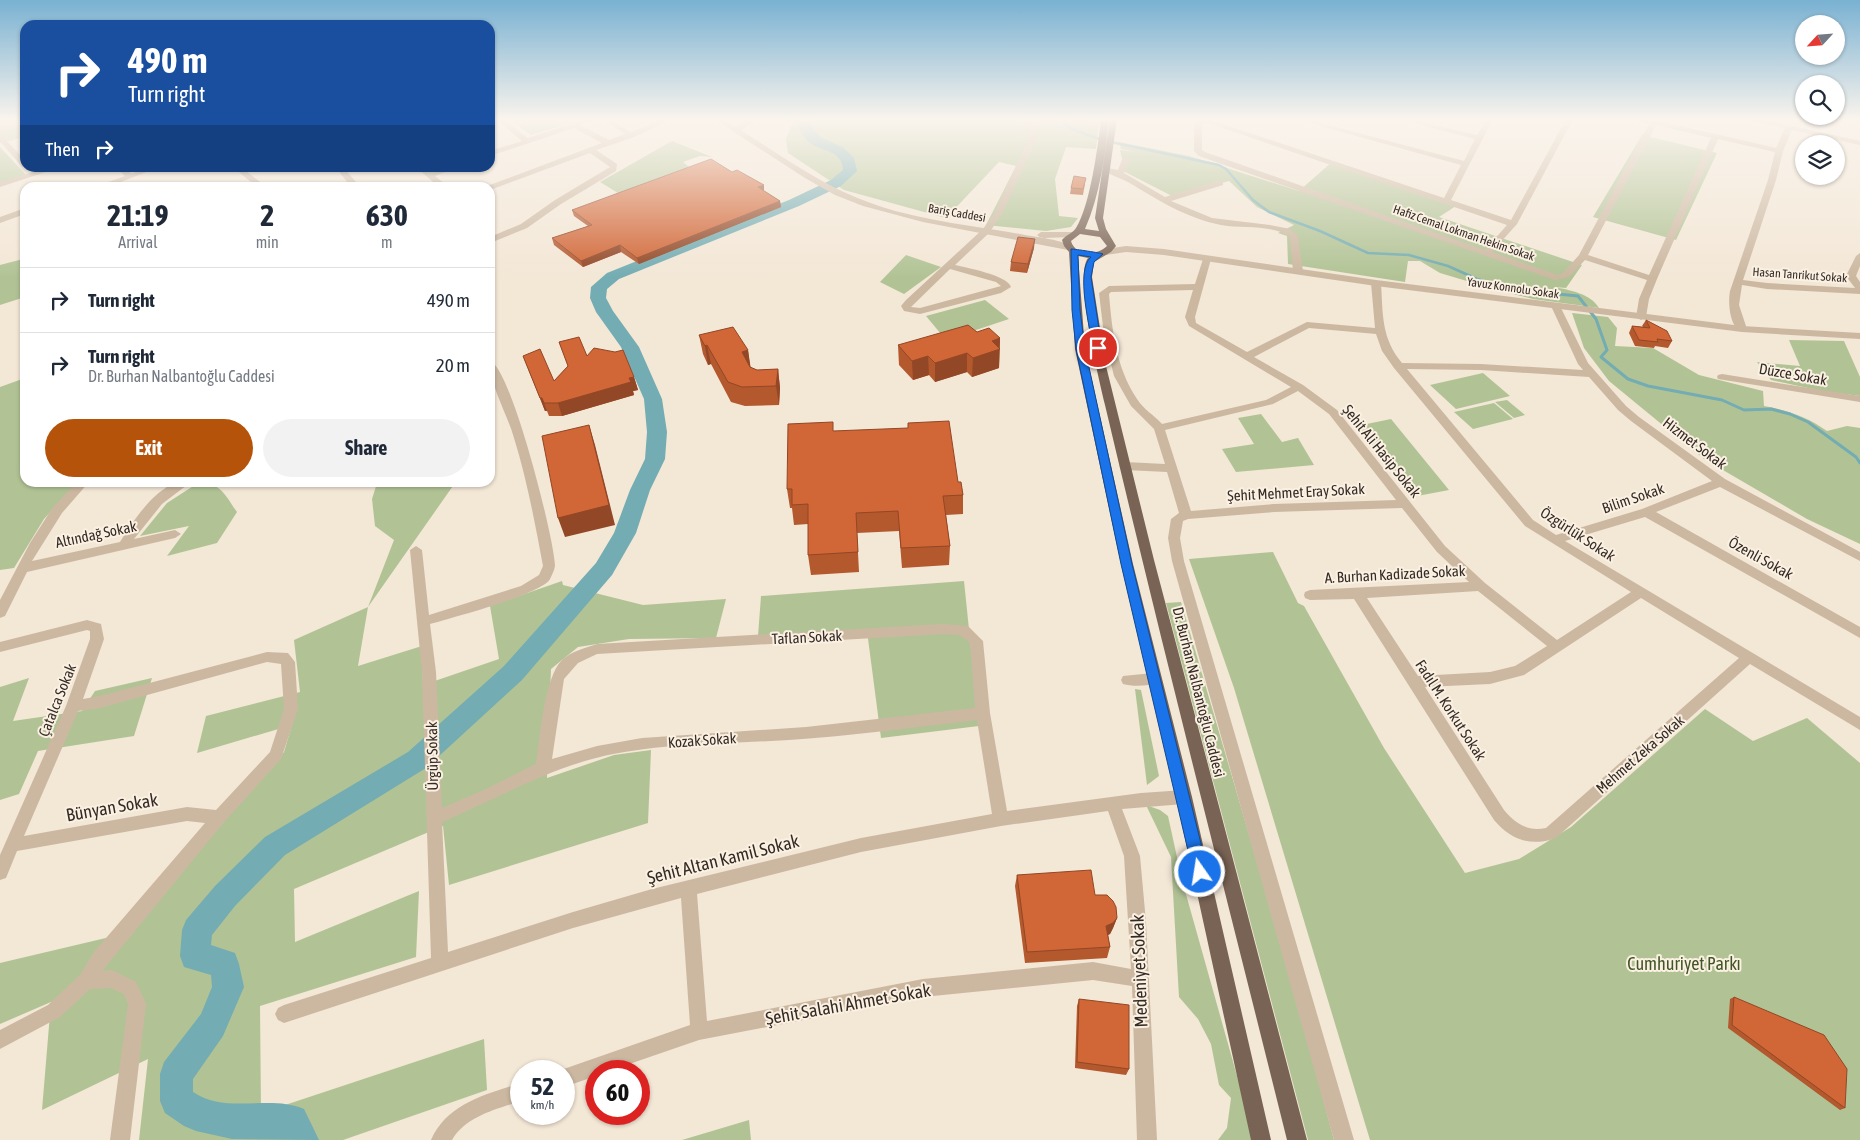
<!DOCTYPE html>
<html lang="en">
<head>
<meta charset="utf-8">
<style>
	body { margin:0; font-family:"Asap Condensed",sans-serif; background:#f2f2f3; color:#1f2937; height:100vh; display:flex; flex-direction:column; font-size:19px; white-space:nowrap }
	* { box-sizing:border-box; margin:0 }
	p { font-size:16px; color:#747a83 }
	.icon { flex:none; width:28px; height:28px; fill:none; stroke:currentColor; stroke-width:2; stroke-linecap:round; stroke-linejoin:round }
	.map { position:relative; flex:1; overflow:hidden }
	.panel { position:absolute; left:20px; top:182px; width:475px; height:305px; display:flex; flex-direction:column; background:#fff; border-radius:15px; box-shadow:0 1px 4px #0004 }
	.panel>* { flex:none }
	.hud { position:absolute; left:20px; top:20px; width:475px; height:152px; border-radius:15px; box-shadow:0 1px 4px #0004; background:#1a4fa0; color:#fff; overflow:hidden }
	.needle { width:32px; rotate:244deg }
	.buttons { position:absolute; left:1795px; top:15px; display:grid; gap:10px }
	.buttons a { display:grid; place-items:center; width:50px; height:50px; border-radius:50%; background:#fff; box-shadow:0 1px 4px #0004; font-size:25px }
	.speed { position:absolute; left:510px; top:1060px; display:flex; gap:10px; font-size:25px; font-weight:700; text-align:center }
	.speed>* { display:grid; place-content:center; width:65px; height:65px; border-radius:50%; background:#fff; box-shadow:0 1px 4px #0004; line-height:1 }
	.speed small { font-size:12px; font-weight:400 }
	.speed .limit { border:8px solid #d22; background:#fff; color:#111 }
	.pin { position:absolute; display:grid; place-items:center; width:42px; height:42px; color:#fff; margin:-21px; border:2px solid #fff; border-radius:50%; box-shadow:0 1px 5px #0007 }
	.me { position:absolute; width:55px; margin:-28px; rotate:347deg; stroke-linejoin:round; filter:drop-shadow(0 0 4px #0008) }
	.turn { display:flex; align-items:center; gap:18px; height:105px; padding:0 25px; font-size:22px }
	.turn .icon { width:65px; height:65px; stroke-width:2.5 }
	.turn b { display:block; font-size:35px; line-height:42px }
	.then { display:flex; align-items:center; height:48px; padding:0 25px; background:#0003; gap:10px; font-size:19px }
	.eta { display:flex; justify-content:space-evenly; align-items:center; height:85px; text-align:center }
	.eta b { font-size:30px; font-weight:700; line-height:35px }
	.primary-button { display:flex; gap:10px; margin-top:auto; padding:10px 25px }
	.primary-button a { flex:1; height:58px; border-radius:30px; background:#b45309; color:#fff; font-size:20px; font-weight:700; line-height:58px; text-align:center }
	.primary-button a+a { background:#f2f2f3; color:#1f2937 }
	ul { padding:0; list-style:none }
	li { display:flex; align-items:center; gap:15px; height:65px; padding:0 25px; border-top:1px solid #e0e1e3 }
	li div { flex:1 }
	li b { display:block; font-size:19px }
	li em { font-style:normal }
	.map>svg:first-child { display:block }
</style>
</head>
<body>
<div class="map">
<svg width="1860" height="1140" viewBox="0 0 1860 1140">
	<rect width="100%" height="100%" fill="#f3e7d6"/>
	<path fill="#b1c395" d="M0,119H25V137L0,143Z
		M521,119H583L531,135L512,121Z
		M794,119H1090L1099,123L1096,149L1066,147L1055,179L1059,216L1078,218L1071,227L1046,231L986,225L1016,166L999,162L946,218L844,190L788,153L786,139Z
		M1642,135L1717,153L1676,240L1593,217Z
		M672,141L712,157L700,156L683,162L689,167L618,193L600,182Z
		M1119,142L1189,156L1299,191L1333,161L1459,204L1439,217L1582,265L1566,288L1554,287C1570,290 1591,294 1599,308L1533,299L1497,290L1440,273L1420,261H1408L1405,282L1288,264L1287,236L1278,233L1294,225L1257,207L1229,181L1172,196L1125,172L1120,150L1136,152L1121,149Z
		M0,147L26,175L0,183Z
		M906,255L941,267L904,294L880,282Z
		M23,259L25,297L0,305V265Z
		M985,300L1009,319L946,340L926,316Z
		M1572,313L1608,317L1617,328L1615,346L1653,348L1699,375L1763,391L1764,406C1787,410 1808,417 1827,431L1847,426L1860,428V544L1807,519L1704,459L1609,381L1584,348Z
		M1789,340L1844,341L1860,377V396L1822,391L1771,380L1757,362L1800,366Z
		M1483,373L1510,396L1456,409L1430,385Z
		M25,378V482L77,483L44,519L14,568L0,570V387Z
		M1507,400L1525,415L1514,418L1495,402Z
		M1494,403L1513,419L1473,429L1454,412Z
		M1261,414L1282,442L1298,438L1314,465L1236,472L1222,449L1254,444L1238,418Z
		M1391,419L1449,490L1412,497L1357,426Z
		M198,483C221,482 225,495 237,512L217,543L167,556L189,526L140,536L167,503Z
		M377,483H455L368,607L358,666L422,646L423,685L499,659L490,606L562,581L563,585L643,605L726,599L716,638L629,639L578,647L551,669L547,778L614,755L651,750L648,823L449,885L443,826L294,889L295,942L419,891L416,957L260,1006L261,1113L484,1039L487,1090L343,1140H139L148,1059L42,1110L51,1002L0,1024V963L127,933L284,752L292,725L197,753L206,716L300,692L294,640L368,607L394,540L375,526L372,499Z
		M1273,552L1298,603L1304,606L1384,748L1465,873L1519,859L1571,827L1705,709L1753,741L1807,718L1860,763V1140H1370L1234,688L1189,559Z
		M964,581L979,726L881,738L867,631L758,636L761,596Z
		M1181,602L1286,961L1334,1140H1308L1166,603Z
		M29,678L13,721L82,711L95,691L152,678L134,736L38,751L19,794L0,800V687Z
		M1135,689L1141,690L1159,776L1147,785Z
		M1146,805L1160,810L1168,816L1182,880L1255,1140H1218L1227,1128L1231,1098L1219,1085L1211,1044L1198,1019L1179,997L1171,857Z
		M749,1120L751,1140H682Z"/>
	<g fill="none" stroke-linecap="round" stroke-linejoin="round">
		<path stroke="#73acb2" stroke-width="2.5" d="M1058,119L1072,129L1102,140
			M1111,142L1219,165L1226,169L1253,200L1269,212L1320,231L1368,253L1409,255L1448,266L1477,279L1516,290L1529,291"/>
		<path stroke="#73acb2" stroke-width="3" d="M1516,290L1578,296L1596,319L1607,350L1601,357L1628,379L1648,386L1722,400L1744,410L1771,409L1790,414L1808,422L1856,457L1860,463"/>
		<path fill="#73acb2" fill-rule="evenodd" d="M799,119H811V126L820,137L844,148L854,158L857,171L841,186L799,206L619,279L607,289L606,298L613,311L639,347L662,399L667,432L665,459L650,490L636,533L612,575L522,680L426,768L285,855L235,906L212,935L211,945L235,953L239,964L244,987L223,1036L193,1079V1092C227,1115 269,1094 304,1109L319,1140L232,1139L196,1131L184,1126L165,1113L160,1101V1074L164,1062L201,1014L212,987L211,975L184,967L180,956L182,930L186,920L215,886L265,837L408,752L504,666L596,563L614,533L630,490L645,459L647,432L644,399L621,347L596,312L590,298L591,287L607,273L789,200L831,180L843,170C842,150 823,152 810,143C805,139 801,131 797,126Z"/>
		<path fill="#ccb8a1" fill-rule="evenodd" d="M496,119H503L528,138L586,119H595L580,125L609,140L625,134L602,119H609L631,132L664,119H673L634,137L596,150L617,164L616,171L561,204L527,228L490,243V237L521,224L555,200L610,167L590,153L490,190V188L487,186L602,143L574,128L490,156V151L522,141Z
			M748,119H756L740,132H734V128Z
			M1021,119H1028L1037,130L1036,140L1002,214L989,233L955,265C967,268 1007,275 1011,287L1001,293L920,314L904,311L901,306L906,300L983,229L994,214L1028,140L1029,130ZM950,269L996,282L1001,286L920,308L911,307Z
			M1199,119H1208L1444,198L1461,165L1295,119H1306L1464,161L1475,139L1397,119H1408L1477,135L1487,119H1493L1451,200L1511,220L1566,119H1573L1517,224L1492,252L1558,275L1563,273L1579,255L1649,124L1636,121V119L1654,120L1776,148L1785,128L1750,121V119H1761L1860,141V145L1792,130L1783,151L1776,180L1743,280L1767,283L1855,288L1846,276L1856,256L1860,253V266L1856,276L1860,282V294L1767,289L1742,285L1739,305L1747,329L1742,332C1729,327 1728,302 1730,291L1768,180L1775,152L1718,139L1657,279L1649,299L1646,317L1641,320L1636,317L1639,299L1647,280L1585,260L1569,277L1555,280L1199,156L1194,151V125ZM1205,122L1507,225L1485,250L1205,152L1202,150V125ZM1656,125L1711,138L1649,275L1588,255Z
			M25,122V126L0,132V128Z
			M0,134L25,160V167H22L0,141Z
			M1123,157L1130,159L1124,173L1165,197L1217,181H1223V185L1171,201L1212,218L1270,225L1290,229L1298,236L1303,271L1298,274L1293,271L1290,240L1289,236C1269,224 1243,229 1221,225C1186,218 1158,200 1128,182C1120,178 1110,175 1104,170L1108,168L1118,170Z
			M47,168H58L0,187V182Z
			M117,168H125L134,176L127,178Z
			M234,168H242L268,188H258Z
			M336,168H344L361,188H352Z
			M417,168H425L431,172L445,168H456L435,176L450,188H440Z
			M1207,256L1211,259L1195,317L1196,323L1247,352L1307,322L1375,328L1371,283L1376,280L1381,283C1383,314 1381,338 1402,363L1481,364L1583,370L1578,364L1551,306L1556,303L1559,304L1588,363L1626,406L1639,417L1725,479L1860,552V561L1720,487L1656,512L1860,627V638L1645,517L1565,541L1860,717V730L1750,664L1556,838C1531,847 1511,840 1494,820L1354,599L1310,600L1305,598L1304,595L1305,592L1310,590L1469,582L1437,552L1402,508L1274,512L1188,519L1183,521L1180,538L1184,561L1354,1140H1334L1172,561L1168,538L1171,519L1179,513L1167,472L1125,470L1119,466L1125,462L1165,464L1154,429L1131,406L1114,376L1104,335L1099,293L1109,286L1195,284L1203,259ZM1193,290L1185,317L1189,326L1291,387L1266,400L1162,424C1154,415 1143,409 1137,399C1116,368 1112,330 1109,294L1111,292ZM1309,328L1376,334L1382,351L1394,368L1525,526L1631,592L1557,640L1485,583L1445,546L1337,410L1303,385L1254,357ZM1407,369L1481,370L1589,377L1618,410L1631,421L1712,481L1642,509L1556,535L1533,520ZM1298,391L1329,414L1396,500L1274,504L1191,511L1165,430L1273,404ZM1478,591L1547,646L1515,666L1490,672L1418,676L1367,598ZM1641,598L1739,658L1546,828C1528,832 1516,824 1504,810L1425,687L1490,684L1524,675Z
			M490,361C511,367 554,538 555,565C555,569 552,575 550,579C542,594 451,618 430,624L436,672L442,808L484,790L536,764C540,738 544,678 562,660C572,651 585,648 597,644L944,624L968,626L983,641L990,713L1007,811L1141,793L1184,790L1189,792L1192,797L1189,802L1184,804L1122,809L1140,856L1146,922L1157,1140H1137L1132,986L1093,980L923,997L699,1040L609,1071H596V1076L564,1087V1071H558L690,1025L681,898L573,928L284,1023L278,1020L275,1014L278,1008L284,1005L431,958L422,672L410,550L416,546L422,550L429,615L521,586L539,575L543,566C535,523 527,480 514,438C507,413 490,387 490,361ZM944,634L960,635L970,643L975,708L806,727L642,738L597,746L552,759L564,679L578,663L597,654ZM977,720L992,814L861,838L652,889L573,912L448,952L442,822C494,800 542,772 596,758C656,743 727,744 789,740C851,736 914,727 977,720ZM1108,811L1124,856L1131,969L1093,962L923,979L707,1021L697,894L861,852L1001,826Z
			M1722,374L1860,396V402L1718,379L1717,377L1718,375Z
			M77,482H89L62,513L32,561L120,542C132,523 153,490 176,483C180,481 187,482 191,482L162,504L134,539L175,530L181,534L175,538L27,572L5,616L0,618V600L30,543L53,507Z
			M87,620L101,624L104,639L83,699L100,696L267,652L288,653L295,662L298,709L281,759L224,822L102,971L112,970L136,982L146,1004L130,1140H110L128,1004L124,994L111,988L90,989L60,1017L0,1049V1030L48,1005L80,975L94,952L205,823L187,821L17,851L6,878L0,880V855L66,706L90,639V631L87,630L0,652V642ZM267,662L281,664L284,709L270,752L216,810L187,807L24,836L78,711L100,708Z
			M1153,673L1158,675L1160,679L1158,683C1148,686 1133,687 1123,684L1121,680L1123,676Z
			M521,1083V1101C497,1109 466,1116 452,1140H431C447,1103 487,1094 521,1083Z"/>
		<path fill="#ccb8a1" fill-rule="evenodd" d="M714,119H722C771,147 815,183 868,202C918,221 973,225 1025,235C1037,237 1064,240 1072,247L1068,250L923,222L863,206L835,195L805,178Z
			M147,168H157L105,188H92Z
			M25,208V214L0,223V217Z
			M1072,232L1075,233V237L1041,238L1037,235L1041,232Z
			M1126,246L1164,249L1376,280L1742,326L1860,333V339L1742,332L1376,286L1164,255L1126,252L1106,255L1102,252L1106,249Z"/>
		<path fill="#796354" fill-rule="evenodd" d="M1101,119H1109C1105,156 1100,195 1085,229L1099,231L1095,218L1110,119H1117L1103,218L1106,229L1116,246L1111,252L1094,262L1092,277L1106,366L1154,560L1307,1140H1287C1226,895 1163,651 1105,405C1099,380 1074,275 1088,258L1078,256L1085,349L1133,564L1192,797L1271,1140H1251L1176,797L1121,564L1075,349L1069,252L1064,246L1062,240C1066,235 1073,233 1076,228C1090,206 1098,146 1101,119ZM1080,234L1100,237L1107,246C1097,256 1075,256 1071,241Z"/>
	</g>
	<path fill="#b4582e" d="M1085,184L1083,195L1070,194L1071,188Z
		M764,191L780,201L781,207L639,264L621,252L583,267L554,245L552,238L588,226L574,216L572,210Z
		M1034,248L1027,273L1010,271L1011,262Z
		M1646,320L1672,341L1668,348L1655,346L1654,348L1635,346L1629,333L1632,326L1643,327L1642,326Z
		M977,332L1000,338L999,368L972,377L967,372L935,382L929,375L913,380L899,365L898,345Z
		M699,335L748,350L750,367L757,370L778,369L780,388L779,405L745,406L731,402L711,364L708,365L703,354Z
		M559,342L587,356L634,377L638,390L633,391L634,395L562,416H549L547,411H545L523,356L554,381L568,366Z
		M833,422V431L958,482L963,495V514L946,515L950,546L949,565L902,568L899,531L857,533L859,572L811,575L808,555V524L794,525L792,508H790L787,489Z
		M1017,875L1095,895L1117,918L1113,928L1110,934L1108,935L1110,947L1107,958L1025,963L1015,886Z
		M1734,997L1845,1108L1840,1110L1728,1028L1730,999Z
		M1079,999L1129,1069L1126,1075L1075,1068L1077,1006Z"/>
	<path fill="#924726" d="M764,185V191L758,187Z
		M780,201L781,207L639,264L637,258Z
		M1035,239L1034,248L1027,273L1028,264Z
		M620,245L621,252L583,267L581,261Z
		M1000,338L999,368L972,377L973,358L992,341Z
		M707,345L711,364L708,365L705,346Z
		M748,350L751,370L742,352Z
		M967,353V372L935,382V363Z
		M928,356L929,375L913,380L912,361Z
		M778,369L780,388L779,405L776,386Z
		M634,377L638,390L633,391L634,395L562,416L558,403Z
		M540,398H542L547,411H545Z
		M589,425L595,445L615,525L565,537L558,518Z
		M1117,918L1113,928L1110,934L1103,937L1106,926Z"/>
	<path fill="#d16636" stroke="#924726" d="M711,159L732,172L737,170L764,185L758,187L780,201L637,258L620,245L581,261L552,238L592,225L572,210Z
		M1074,176L1086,178L1083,189L1071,188Z
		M1018,237L1035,239L1028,264L1011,262Z
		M1646,320L1667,331L1672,341L1657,339L1658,342L1639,340L1632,326L1650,328Z
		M968,325L977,332L989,328L1000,338L992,341L1000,349L973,358L967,353L935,363L928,356L912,361L898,345Z
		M733,327L748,350L742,352L750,367L757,370L778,369L776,386L742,387L728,382L707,345L705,346L699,335Z
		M579,337L587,356L594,348L615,352L623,350L634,377L629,378L631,382L558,403H544L542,398H540L523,356L540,349L554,381L568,366L559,342Z
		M949,421L958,482H961L963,495L943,496L950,546L901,548L898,511L856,513L858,552L808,555V504L792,505V489H787L788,424L833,422V431L908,428V423Z
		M589,425L609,505L558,518L542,436Z
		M1091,870L1095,895H1107L1113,901L1116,907L1117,918L1113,923L1106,926L1110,947L1027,952L1017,875Z
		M1734,997L1824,1035L1847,1069L1845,1108L1732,1025Z
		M1079,999L1129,1005V1069L1077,1062Z"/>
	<linearGradient id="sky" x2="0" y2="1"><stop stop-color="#79b1d2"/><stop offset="0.43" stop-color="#faf4ed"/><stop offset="1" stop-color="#faf4ed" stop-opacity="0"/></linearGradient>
	<rect width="1860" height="278" fill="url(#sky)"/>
	<path fill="#1a73e8" stroke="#114b97" d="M1071,249C1075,249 1101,253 1103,254L1094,262L1091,277L1102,348L1098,351L1093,348C1090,328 1075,270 1091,257L1078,255L1080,310L1085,349L1132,564L1208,872L1205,876L1200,878L1195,876L1193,872L1121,564L1076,349L1072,310Z"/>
	<g text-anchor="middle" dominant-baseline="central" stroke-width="4" stroke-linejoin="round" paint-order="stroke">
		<g font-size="12" fill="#352b25" stroke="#fbf1e3">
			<text transform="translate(957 213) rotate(10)">Bariş Caddesi</text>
			<text transform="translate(1464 233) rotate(19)">Hafiz Cemal Lokman Hekim Sokak</text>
			<text transform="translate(1800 275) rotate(4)">Hasan Tanrikut Sokak</text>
			<text transform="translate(1513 288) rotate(8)">Yavuz Konnolu Sokak</text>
		</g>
		<g font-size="15" fill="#352b25" stroke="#fbf1e3">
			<text transform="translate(1793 374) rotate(10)">Düzce Sokak</text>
			<text transform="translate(1695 443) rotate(37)">Hizmet Sokak</text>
			<text transform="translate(1382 451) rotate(51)">Şehit Ali Hasip Sokak</text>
			<text transform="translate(1296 492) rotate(-3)">Şehit Mehmet Eray Sokak</text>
			<text transform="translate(1633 498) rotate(-19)">Bilim Sokak</text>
			<text transform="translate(96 534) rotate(-12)">Altındağ Sokak</text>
			<text transform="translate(1578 534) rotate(33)">Özgürlük Sokak</text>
			<text transform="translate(1761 558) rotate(29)">Özenli Sokak</text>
			<text transform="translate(1395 574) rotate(-3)">A. Burhan Kadizade Sokak</text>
			<text transform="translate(807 637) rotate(-3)">Taflan Sokak</text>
			<text transform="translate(1199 692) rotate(76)">Dr. Burhan Nalbantoğlu Caddesi</text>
			<text transform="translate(57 700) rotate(-68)">Çatalca Sokak</text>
			<text transform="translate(1451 710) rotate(57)">Fadıl M. Korkut Sokak</text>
			<text transform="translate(702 740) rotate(-4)">Kozak Sokak</text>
			<text transform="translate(1640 754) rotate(-41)">Mehmet Zeka Sokak</text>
			<text transform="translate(432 756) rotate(-91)">Ürgüp Sokak</text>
		</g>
		<g font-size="18" fill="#352b25" stroke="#fbf1e3">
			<text transform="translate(112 807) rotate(-10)">Bünyan Sokak</text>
			<text transform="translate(723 859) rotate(-14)">Şehit Altan Kamil Sokak</text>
			<text transform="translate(1139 971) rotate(-92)">Medeniyet Sokak</text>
			<text transform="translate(848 1004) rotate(-10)">Şehit Salahi Ahmet Sokak</text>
		</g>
		<g font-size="18" fill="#415626" stroke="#fbf1e3">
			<text x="1684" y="963">Cumhuriyet Parkı</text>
		</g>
	</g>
</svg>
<div class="buttons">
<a><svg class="needle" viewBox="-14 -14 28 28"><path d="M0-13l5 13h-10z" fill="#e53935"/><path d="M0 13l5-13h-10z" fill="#747a83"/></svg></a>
<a><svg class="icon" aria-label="search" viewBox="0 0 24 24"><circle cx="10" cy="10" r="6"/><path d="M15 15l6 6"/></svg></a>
<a><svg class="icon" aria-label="layers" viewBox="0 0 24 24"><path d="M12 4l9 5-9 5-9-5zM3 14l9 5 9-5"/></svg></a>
</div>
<div class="speed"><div>52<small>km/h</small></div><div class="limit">60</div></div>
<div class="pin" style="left:1098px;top:348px;background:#d93025"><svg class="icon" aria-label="arrive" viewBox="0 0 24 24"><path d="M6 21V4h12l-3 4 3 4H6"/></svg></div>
<svg class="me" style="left:1200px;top:872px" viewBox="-20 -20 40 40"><circle r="17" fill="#1a73e8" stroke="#fff" stroke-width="3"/><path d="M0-11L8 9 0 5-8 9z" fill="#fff"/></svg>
<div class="hud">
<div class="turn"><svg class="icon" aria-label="right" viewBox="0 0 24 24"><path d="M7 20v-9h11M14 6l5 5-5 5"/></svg><div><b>490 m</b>Turn right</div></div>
<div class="then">Then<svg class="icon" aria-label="right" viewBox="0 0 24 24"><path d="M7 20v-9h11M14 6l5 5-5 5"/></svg></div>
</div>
<section class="panel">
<div class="eta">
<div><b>21:19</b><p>Arrival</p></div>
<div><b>2</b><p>min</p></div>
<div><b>630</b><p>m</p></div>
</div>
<ul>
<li><svg class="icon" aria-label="right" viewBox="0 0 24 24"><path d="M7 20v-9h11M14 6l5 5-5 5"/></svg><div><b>Turn right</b></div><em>490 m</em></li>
<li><svg class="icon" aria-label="right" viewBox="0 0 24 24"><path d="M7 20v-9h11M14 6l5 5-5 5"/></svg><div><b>Turn right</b><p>Dr. Burhan Nalbantoğlu Caddesi</p></div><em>20 m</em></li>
</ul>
<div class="primary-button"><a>Exit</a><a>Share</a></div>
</section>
</div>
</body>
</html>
